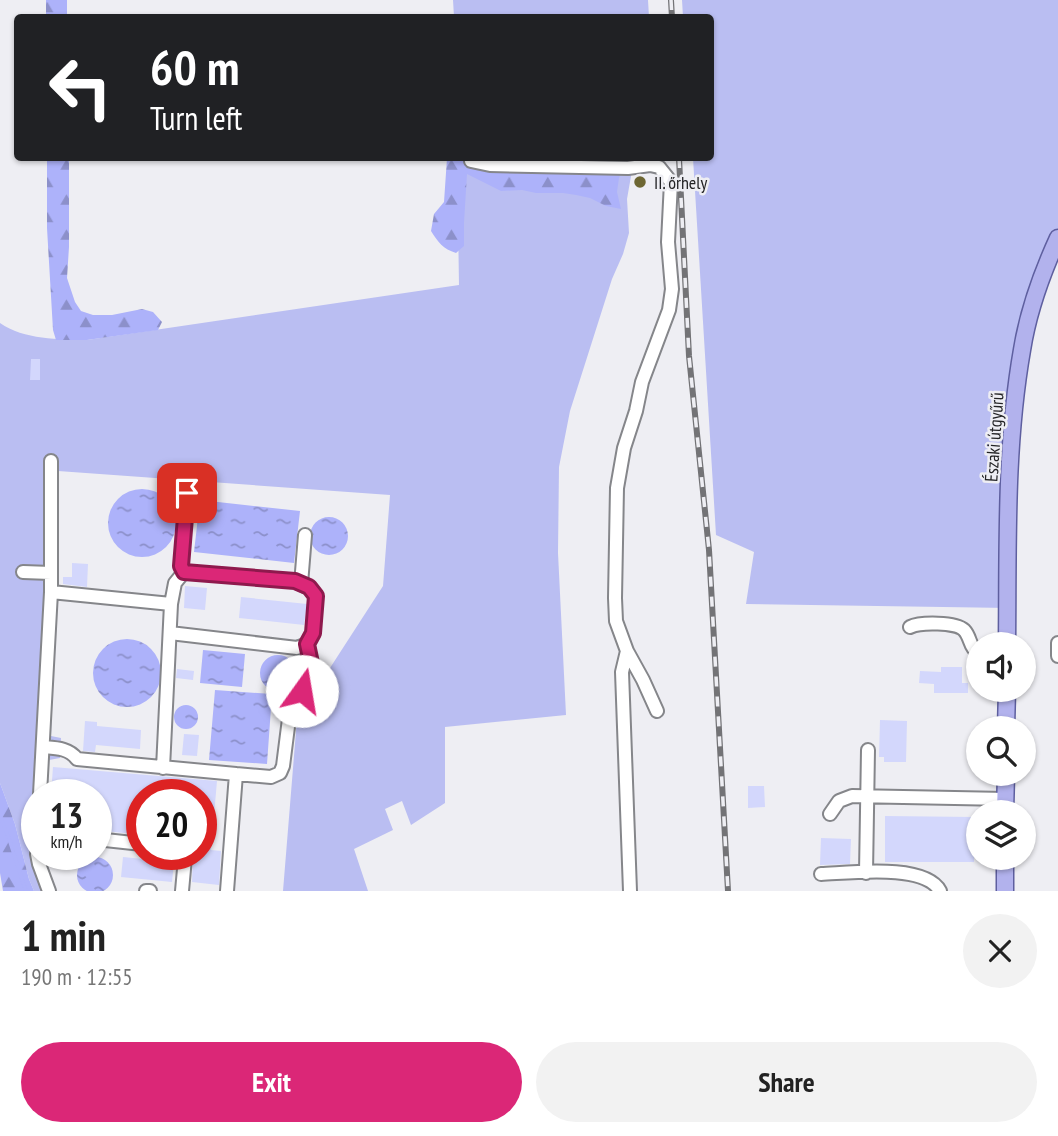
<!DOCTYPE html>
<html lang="en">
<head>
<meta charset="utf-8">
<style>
	body { margin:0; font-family:"PT Sans Narrow",sans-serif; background:#f2f2f2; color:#222; height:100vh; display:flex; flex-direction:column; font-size:26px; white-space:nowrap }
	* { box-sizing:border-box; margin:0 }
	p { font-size:23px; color:#767676 }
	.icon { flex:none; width:38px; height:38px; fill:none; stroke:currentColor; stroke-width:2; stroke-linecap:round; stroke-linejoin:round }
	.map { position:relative; height:891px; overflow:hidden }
	.side { display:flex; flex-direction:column; background:#fff; flex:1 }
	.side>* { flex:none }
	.top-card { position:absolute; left:14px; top:14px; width:700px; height:147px; border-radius:7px; box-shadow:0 2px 5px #0004; background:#202124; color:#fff; overflow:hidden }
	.tools { position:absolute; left:966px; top:632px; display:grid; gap:14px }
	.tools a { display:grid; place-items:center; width:70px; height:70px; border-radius:50%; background:#fff; box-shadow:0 2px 5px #0004; font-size:35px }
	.speed { position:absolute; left:21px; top:779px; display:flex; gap:14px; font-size:35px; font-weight:700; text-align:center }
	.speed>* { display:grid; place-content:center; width:91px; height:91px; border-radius:50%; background:#fff; box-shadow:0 2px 5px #0004; line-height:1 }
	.speed small { font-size:18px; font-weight:400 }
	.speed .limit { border:10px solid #d22; background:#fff; color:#111 }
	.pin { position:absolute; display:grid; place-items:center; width:60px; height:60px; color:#fff; margin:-30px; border-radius:14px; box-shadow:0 4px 10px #0006 }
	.me { position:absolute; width:77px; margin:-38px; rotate:13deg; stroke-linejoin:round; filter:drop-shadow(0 0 5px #0008) }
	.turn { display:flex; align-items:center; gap:24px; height:147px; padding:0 21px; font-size:32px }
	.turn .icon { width:91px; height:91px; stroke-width:2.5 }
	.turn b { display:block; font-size:49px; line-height:60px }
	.round { display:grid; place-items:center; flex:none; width:74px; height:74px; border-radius:37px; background:#f2f2f2 }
	.overview { display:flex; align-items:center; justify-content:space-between; height:119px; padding:0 21px }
	h1 { font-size:42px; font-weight:800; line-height:52px }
	.cta { display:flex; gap:14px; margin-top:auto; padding:14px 21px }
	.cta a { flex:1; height:80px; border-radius:42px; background:#db2777; color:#fff; font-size:28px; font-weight:800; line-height:80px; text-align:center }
	.cta a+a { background:#f2f2f2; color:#222 }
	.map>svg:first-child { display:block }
</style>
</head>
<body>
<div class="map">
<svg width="1058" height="891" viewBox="0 0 1058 891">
	<defs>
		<pattern id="forest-firs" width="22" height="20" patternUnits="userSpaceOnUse" patternTransform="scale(1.75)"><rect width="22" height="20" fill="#adb2fa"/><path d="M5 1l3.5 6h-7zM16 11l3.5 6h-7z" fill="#8c90ca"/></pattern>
		<pattern id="water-ripples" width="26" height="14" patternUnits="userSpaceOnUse" patternTransform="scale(1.75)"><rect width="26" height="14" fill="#adb2fa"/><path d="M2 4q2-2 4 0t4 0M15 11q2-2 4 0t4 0" fill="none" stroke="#8c90ca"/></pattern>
	</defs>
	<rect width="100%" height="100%" fill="#eeeef3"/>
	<path fill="#babef2" d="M453,0H648L649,17H454Z
		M682,0H1058V245L1024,348L1009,608L746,604L754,552L716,535L693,158H710V18L683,17Z
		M457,158H644L634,159L627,199L629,233L623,254L612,279L570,411L559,467L558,553L566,715L445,727V803L411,825L402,801L385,809L393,830L354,849L368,891H283L297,719L383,586L390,495L58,471L51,736L61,738L60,758L49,760L46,794H37V854H42L56,891H34L29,879L15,824L0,783V323C24,340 59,339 87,340L459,285Z"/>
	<path fill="url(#forest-firs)" d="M46,0H67V17H46Z
		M47,158H69V247L67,278L75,302L81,311L93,315H112L142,309L153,312L162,322L158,330L87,340H56L53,330L47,228Z
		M447,158H627L619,178L617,192L621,209L606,206L590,198L576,195L563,193H536L522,190L501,191L467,174L464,223V246L456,253C443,249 438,242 431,231L434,214L444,202Z
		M0,783L15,824L29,879L34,891H3L0,873Z"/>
	<path fill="url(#water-ripples)" d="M108 523a34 34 0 1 1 68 0a34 34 0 1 1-68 0Z
		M200,500L300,511L294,563L194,552Z
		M310 536a19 19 0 1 1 38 0a19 19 0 1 1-38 0Z
		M93 673a34 34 0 1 1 68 0a34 34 0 1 1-68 0Z
		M203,650L245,654L242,687L200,683Z
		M260 673a18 18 0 1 1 36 0a18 18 0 1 1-36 0Z
		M215,690L272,694L267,764L209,760Z
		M174 717a12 12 0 1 1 24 0a12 12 0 1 1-24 0Z
		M77 875a18 18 0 1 1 36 0a18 18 0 1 1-36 0Z"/>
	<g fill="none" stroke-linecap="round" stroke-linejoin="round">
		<path stroke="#adb2fa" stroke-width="3.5" d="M0,817L7,833L26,891"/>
	</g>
	<path fill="#d3d7fc" d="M31,359H40V380H30Z
		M72,563L88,564L87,587L63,584V577H72Z
		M185,586L207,588L205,610L184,608Z
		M241,597L307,604L304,625L239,618Z
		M941,667H962V683H968V693H934V684L919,683L920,671L941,672Z
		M177,669L194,671L193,680L176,678Z
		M880,720L907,721L906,762H884V757H879Z
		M85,721L97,722V726L141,730L140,749L96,745L95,752L83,751Z
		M184,734L199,735L197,756L182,755Z
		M53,767L217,781L211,850L221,851L219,885L192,882L193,854H201V794H142V835L96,830V794H51Z
		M748,786H764L765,807L748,808Z
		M885,816L975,817L974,862H885Z
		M821,838L851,839L850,864L820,865Z
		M123,857L174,862L172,882L121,877Z"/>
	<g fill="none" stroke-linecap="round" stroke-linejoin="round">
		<defs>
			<path id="minor" d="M471,161L490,165L628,168L650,165L659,167L671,182L668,242L672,289L669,310L642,382L636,411L624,448L617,488L615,598L616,621L627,651L643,680L657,711
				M23,572L51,573
				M184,572L181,566L187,493
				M301,584L305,535
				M51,592L171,604
				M910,627C920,622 956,622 964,630C971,637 969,647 978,653
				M1058,643V656
				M627,651L622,672L630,891
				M43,747C56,748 69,748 77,759L236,774L227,891
				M163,768L171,604L175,583L184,572L295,581L309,588L316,596L313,633L307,644L297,648L170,633
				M236,774L271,777L280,773L283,766L291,703L302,691L308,679L311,663L307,644
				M40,794L51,592V461
				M830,814L839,801L852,796L1006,799
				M96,839L142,844
				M37,854L39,864L49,891
				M866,873L868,750
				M821,874C849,873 925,863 940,891
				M146,891H150
				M182,891L185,858L183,854"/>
			<path id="major" d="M1007,644C1008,546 1005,447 1022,350C1028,312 1042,273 1058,238
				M1006,728L1007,690
				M1005,812L1006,774
				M1005,891V858"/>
		</defs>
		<use href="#minor" stroke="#85868a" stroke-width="16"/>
		<use href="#major" stroke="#5e5f9f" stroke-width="19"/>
		<use href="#minor" stroke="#fff" stroke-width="12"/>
		<use href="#major" stroke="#b2b2ed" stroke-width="16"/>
		<defs>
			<path id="rail" d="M671,0L672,18
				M679,158L689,356L709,550L728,891"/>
		</defs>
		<use href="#rail" stroke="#737376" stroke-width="6"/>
		<use href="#rail" stroke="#eeeef3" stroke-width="3.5" stroke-dasharray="10" stroke-linecap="butt"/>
	</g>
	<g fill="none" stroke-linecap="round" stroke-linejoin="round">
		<defs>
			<path id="route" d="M187,493L181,566L184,572L295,581L309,587L316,596L313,633L307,644L311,663L308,679L302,691"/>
		</defs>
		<use href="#route" stroke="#8e194d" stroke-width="18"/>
		<use href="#route" stroke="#db2777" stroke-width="12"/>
	</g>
	<circle fill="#6d6632" stroke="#eeeef3" stroke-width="2.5" cx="640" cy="182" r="7"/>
	<g text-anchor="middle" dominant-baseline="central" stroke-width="5" stroke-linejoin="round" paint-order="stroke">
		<g font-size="18" fill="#232325" stroke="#eeeef3" text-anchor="start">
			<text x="654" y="182">II. őrhely</text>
		</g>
		<g font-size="18" fill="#232325" stroke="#eeeef3">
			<text transform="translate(994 437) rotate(-86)">Északi útgyűrű</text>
		</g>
	</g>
</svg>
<div class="tools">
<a><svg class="icon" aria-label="sound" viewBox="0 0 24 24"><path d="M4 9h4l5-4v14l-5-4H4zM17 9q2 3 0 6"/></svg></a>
<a><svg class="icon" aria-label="search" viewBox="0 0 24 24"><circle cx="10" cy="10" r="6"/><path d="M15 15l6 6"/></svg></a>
<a><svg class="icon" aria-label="layers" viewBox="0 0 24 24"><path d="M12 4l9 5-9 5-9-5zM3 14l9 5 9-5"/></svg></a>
</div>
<div class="speed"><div>13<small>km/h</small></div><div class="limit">20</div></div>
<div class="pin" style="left:187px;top:493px;background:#d93025"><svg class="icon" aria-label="arrive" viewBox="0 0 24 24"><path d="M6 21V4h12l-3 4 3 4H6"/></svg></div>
<svg class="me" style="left:302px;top:691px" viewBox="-20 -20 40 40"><circle r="19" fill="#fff"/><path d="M0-13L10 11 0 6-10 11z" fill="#db2777"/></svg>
<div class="top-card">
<div class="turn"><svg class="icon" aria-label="left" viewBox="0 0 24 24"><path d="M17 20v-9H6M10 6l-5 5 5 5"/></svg><div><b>60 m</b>Turn left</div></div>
</div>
</div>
<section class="side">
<div class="overview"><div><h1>1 min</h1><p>190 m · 12:55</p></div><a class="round"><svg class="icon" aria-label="close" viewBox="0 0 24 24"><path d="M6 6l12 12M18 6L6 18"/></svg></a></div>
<div class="cta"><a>Exit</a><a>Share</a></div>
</section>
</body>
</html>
